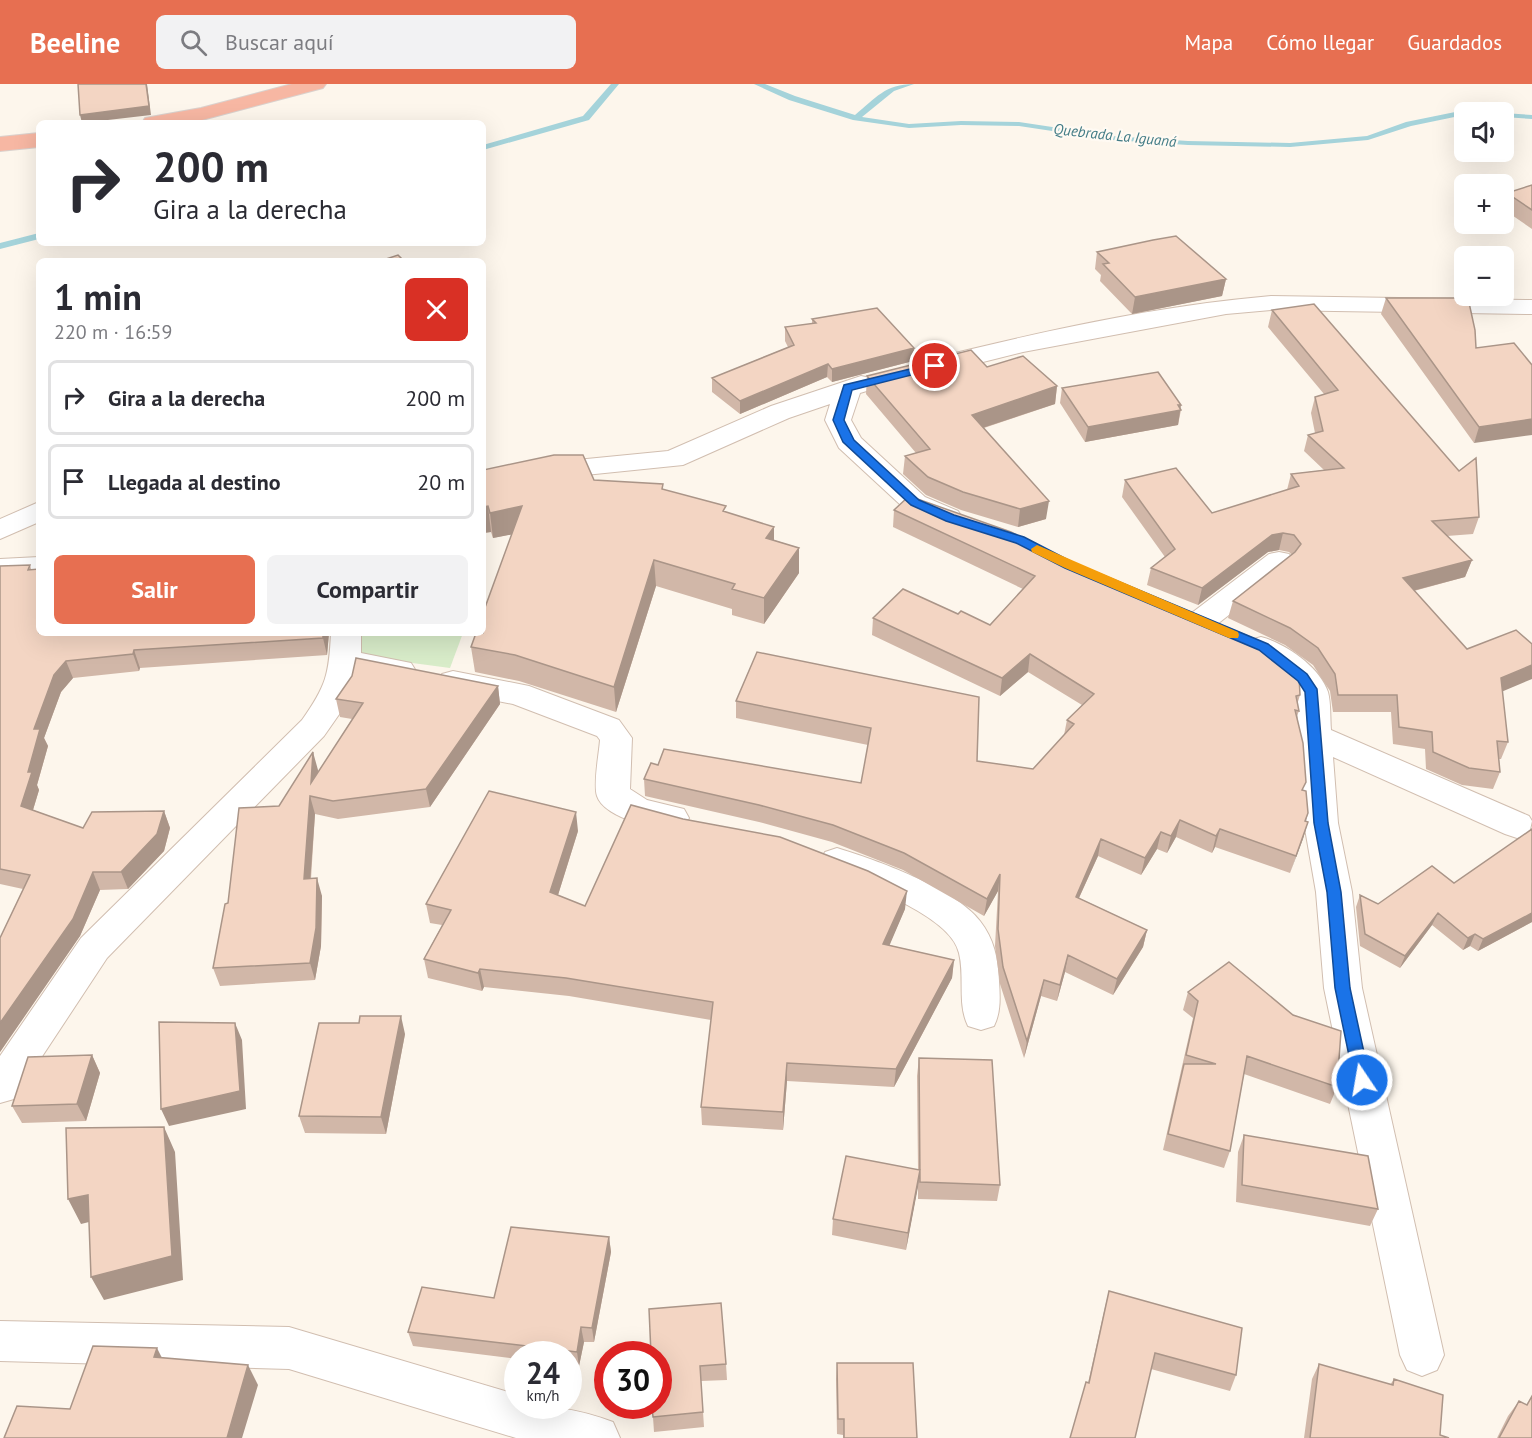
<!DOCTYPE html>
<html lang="es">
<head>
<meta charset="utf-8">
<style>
	body { margin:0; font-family:"PT Sans",sans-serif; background:#f2f2f3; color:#2b2b33; height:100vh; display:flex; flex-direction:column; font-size:22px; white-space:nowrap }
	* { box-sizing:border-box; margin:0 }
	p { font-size:20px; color:#7c7c81 }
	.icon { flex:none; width:33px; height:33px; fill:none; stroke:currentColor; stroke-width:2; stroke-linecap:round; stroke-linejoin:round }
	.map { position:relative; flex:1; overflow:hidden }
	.side { position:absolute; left:36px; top:174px; width:450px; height:378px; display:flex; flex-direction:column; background:#fff; border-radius:9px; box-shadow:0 6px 24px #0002 }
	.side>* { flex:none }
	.banner { position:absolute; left:36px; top:36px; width:450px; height:126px; border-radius:9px; box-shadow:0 6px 24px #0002; background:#fff; color:#2b2b33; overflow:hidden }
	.fabs { position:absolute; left:1454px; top:18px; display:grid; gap:12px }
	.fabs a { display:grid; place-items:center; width:60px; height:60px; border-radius:9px; background:#fff; box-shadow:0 6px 24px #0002; font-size:30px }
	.speed { position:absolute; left:504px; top:1257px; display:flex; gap:12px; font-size:30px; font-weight:700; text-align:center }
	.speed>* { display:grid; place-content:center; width:78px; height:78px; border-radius:50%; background:#fff; box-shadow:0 6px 24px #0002; line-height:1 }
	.speed small { font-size:15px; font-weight:400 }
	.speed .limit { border:9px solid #d22; background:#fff; color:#111 }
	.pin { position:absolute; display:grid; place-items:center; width:51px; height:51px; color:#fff; margin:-26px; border:3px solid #fff; border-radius:50%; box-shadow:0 2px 6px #0007 }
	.me { position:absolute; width:66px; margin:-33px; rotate:348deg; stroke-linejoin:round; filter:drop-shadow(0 0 4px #0008) }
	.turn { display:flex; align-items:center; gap:21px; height:126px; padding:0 18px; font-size:27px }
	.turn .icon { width:78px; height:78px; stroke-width:2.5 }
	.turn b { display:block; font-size:42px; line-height:51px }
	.round { display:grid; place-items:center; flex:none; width:63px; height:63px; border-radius:9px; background:#f2f2f3 }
	.summary { display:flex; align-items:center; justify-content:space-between; height:102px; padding:0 18px }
	h1 { font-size:36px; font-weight:700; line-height:45px }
	.action { display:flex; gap:12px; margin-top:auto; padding:12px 18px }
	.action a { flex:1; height:69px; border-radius:9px; background:#e76f51; color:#fff; font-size:24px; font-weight:700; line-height:69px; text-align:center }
	.action a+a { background:#f2f2f3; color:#2b2b33 }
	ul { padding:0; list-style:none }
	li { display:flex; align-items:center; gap:18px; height:75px; margin:0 12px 9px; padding:0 6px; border:3px solid #e1e1e2; border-radius:9px }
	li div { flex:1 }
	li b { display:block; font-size:22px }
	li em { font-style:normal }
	header { display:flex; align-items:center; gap:36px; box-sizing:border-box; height:84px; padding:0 30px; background:#e76f51; color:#fff }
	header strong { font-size:28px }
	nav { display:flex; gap:33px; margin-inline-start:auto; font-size:21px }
	.search { width:420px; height:54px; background:#f2f2f3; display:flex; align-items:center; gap:15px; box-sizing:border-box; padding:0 21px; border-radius:9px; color:#7c7c81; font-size:22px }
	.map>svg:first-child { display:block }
</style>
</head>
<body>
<header>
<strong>Beeline</strong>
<div class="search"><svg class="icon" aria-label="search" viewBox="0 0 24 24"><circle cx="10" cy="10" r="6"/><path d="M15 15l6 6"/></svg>Buscar aquí</div>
<nav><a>Mapa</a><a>Cómo llegar</a><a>Guardados</a></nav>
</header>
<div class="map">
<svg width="1532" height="1354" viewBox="0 0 1532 1354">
	<rect width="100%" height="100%" fill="#fdf6ec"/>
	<path fill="#d8ecc9" d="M362,549H463L450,584L360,572Z"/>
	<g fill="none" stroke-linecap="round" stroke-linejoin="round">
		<path fill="#a5d3da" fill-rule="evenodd" d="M611,0H619L589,36L483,66V61L583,32Z
			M754,0H765L795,12L855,31C876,14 885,0 914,0L894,7L862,33L909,40L961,37L1019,38L1112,52L1188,57L1290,59L1367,52L1406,38L1465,26H1474L1478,28H1464V31L1411,42L1368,56L1290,63L1188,61L1112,56L1019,42L961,41L909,44L853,36L789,16Z
			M1503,29L1532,31V35L1503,33Z
			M39,149V155L0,165V159Z"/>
		<defs>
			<path id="minor" d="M1271,212L1532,216V230L1271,226L1226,230L1023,268L931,291L922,289L918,283L922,277C1036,249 1153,222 1271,212Z
				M861,292L870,294L874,300L870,306L860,309L851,336L861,354L925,413L958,427L962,433L958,439L948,442L938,439L905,425L839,364L825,336L830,320L789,334L683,381L556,394L483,407V389L556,378L668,367L771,322Z
				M39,418V438L0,455V435Z
				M1279,468L1289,470L1294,477L1289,484L1211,545L1200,548L1189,545L1185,538L1189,531L1269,470Z
				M39,473V493L0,495V475Z
				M331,549H361V569L411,579L416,587L411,595L400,598L358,589L354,609L324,652L107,874L14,1015L0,1019V972L81,854L302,636C326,602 329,591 331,549Z
				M1261,553C1285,559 1320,583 1328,608C1331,619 1330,634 1331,646L1529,732L1532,737L1529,750L1517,754L1505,750L1333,673L1338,739L1352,808L1362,904L1444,1271L1437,1286L1422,1292L1407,1286L1400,1271L1324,904L1316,808L1304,739L1296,608C1284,588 1258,583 1246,563L1250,556Z
				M453,587L529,602L619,636L632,654L630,705L647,716L684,725L689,734L684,743C664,749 604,735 597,712C593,700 599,670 600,656L597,652L513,620L442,606L437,598L442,590Z
				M837,764C876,776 955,804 980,837C994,855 998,874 999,897C1000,913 1001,928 994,942L981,946L968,942C957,920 965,893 959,869C951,831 859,799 825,786L820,777L825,768Z
				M0,1237L289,1243L518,1311V1322C553,1322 579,1325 613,1338L620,1354H516L289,1285L0,1277Z"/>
			<path id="highway" d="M292,0H326L323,4L202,36L142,39L145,34L201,24Z
				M39,49V63L0,67V53Z"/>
		</defs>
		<use href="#minor" stroke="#d1beb0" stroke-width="2"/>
		<use href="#highway" stroke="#dad1cd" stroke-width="2"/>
		<use href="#minor" fill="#fff" fill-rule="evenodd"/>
		<use href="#highway" fill="#f7b7a3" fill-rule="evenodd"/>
	</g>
	<path fill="#d1b7a8" d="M1532,101V145L1503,125V121L1507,109Z
		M1097,168L1226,195L1222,212L1132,230L1100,197L1101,191L1095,185Z
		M1386,214L1476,264L1514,259L1474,359L1381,230Z
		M1272,226L1479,433L1473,450L1447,452L1472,476L1465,493L1414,507L1502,607L1508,658L1501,675H1499L1500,688L1493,705L1462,701L1426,685L1425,665L1393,660L1391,628H1333L1330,607L1313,581L1285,561L1228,534L1233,517L1292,471L1289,468L1279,466L1268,468L1198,521L1147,501L1151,484L1165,473L1122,413L1125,396L1212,429L1287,406L1291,390L1324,386L1304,367L1308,351L1315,349L1311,329L1315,313L1324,310L1268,243Z
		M812,235L914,264L913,277L832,298L827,293L740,330L712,308V294L788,263L785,257V243L812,240Z
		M987,283L1057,302L1055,320L984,344L1046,435L1018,443L961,426L926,411L903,390L905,372L916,369L866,310L867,292Z
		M1062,304L1180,325L1181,326L1178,341L1085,358L1060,319Z
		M483,386L594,396L663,405L726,428L774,456L799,464V489L764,540L732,531V525L656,502L616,628L519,597L475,588L471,563L512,450L493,454L491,448L483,449Z
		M894,426L1300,611L1297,621L1299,627L1297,632L1303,706L1308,729L1306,737L1308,738L1290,789L1215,763L1212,769L1176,753L1167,769L1157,765L1141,791L1098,772L1079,814L1147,846L1143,863L1113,911L1065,888L1057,917L1041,912L1024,974L1000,900L995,862L998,807L984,832L903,786L832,758L759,738L645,712L644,695L861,699L868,661L736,634V617L757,568L977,677L1033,685L1064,651L1067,636L1082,621L1028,588L1000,612L872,551L873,534L958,530L990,541L1023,505L893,443Z
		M30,481L31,485L329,549L327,571L140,584L139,587L73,594L61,608L44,654L48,662L37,701L39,706L33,726L83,744L164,727L170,744L164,767L128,805L100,806L80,852L0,968V854L23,805L0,800V482Z
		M498,602L500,620L430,723L338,735L315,730L311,795L322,812L321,862L315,896L220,902L213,884L228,819L318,686V689L352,635L340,633L336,615Z
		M578,747L558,811L585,822L905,825L889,861L954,876L952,894L894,1003L787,997L783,1046L702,1041L701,1023L711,936L569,912L484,903L482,907L428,894L424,875L442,841L430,839L426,820Z
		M1454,799L1532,838L1478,867L1470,862L1463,866L1432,841L1400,884L1360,862L1356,823L1360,811L1378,820Z
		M1188,908L1337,1003L1330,1020L1244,990L1230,1067L1224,1084L1163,1066L1193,934L1183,926Z
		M359,939L405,950L386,1050L305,1049L299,1032Z
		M92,971L100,989L86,1037L22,1039L12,1022Z
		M919,974L1000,1101L997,1117L918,1115V1101L906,1166L832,1151L833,1135L918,1086L917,992Z
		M1244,1051L1378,1125L1370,1142L1236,1118L1238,1068Z
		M609,1153L611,1168L594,1258H584L579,1282L568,1281V1270H518V1275L413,1262L408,1248L494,1214Z
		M1109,1207L1236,1291L1230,1307L1151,1285L1088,1299L1105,1223Z
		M658,1270L726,1280L727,1296L701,1297L704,1343L654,1348L653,1333Z
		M837,1279L917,1354H843V1351L837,1350L836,1295Z
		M1319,1280L1390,1301L1394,1295L1440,1351L1449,1354H1304L1312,1295Z
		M1532,1312V1354H1497L1508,1332L1519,1317L1526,1321Z"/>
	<path fill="#aa9588" d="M146,0H147L151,31L82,39L80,31Z
		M1226,195L1222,212L1132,230L1135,213Z
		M914,264L913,277L832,298V285Z
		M828,280L827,293L740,330V317Z
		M1057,302L1055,320L970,348L972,331Z
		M1181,321L1178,341L1085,358L1088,343Z
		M1532,335V351L1474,359L1479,343Z
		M1049,417L1046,435L1018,443L1020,425Z
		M488,422L491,448L483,449V423Z
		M522,422L525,448L493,454L490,429Z
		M774,443V468L766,454Z
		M1283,449L1279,466L1268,468L1198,521L1202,504L1272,451Z
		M799,464V489L764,540V514Z
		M654,476L656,502L616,628L614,603Z
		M1472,476L1465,493L1397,511L1403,494Z
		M323,549H329L327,571L323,554Z
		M134,566L140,584L139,587L133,570Z
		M1030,570L1028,588L1000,612L1002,594Z
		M66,577L73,594L61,608L44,654L48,662L37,701L39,706L29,739L21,722L28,688L34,645L54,591Z
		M1532,581V595L1494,611L1501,594Z
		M498,602L500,620L430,723L426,705Z
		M313,668L318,686L316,713L311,699Z
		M310,712L315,730L309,813L304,795Z
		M164,727L170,744L164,767L128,805L121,788Z
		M576,728L578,747L553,827L550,808Z
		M1180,736L1176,753L1167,769L1171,752Z
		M1308,738L1303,755L1290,789Z
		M1220,745L1215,763L1212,769L1216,752Z
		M1161,748L1157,765L1141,791L1145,774Z
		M1101,755L1098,772L1072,829L1076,813Z
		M93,788L100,806L80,852L0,968V939Z
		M1000,790L998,807L984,832L987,815Z
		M317,794L322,812L321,862L315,896L310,879Z
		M907,807L905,825L882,879L883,860Z
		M1438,829L1432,841L1400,884L1405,872Z
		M1532,829V838L1478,867L1483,855Z
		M1147,846L1143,863L1113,911L1117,895Z
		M1475,850L1470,862L1463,866L1468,854Z
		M1068,871L1065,888L1057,917L1060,901Z
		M954,876L952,894L894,1003L896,985Z
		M480,885L484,903L482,907L478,889Z
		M1044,896L1041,912L1024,974L1027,957Z
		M401,932L405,950L386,1050L381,1033Z
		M235,939L242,956L246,1025L169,1042L161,1025Z
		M92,971L100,989L86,1037L77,1020Z
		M787,979V997L783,1046V1028Z
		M164,1043L175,1068L183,1196L104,1216L91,1193Z
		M920,1086L918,1103L906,1166L908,1149Z
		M88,1111L101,1135L81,1140L68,1115Z
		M609,1153L611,1168L594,1258L592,1244Z
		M581,1243L584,1258L579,1282L577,1268Z
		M157,1264L167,1284L154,1273Z
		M248,1281L258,1301L242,1354H227Z"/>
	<path fill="#f3d5c3" stroke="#aa9588" stroke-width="1.5" d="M78,0H146L149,22L80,31Z
		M1532,101V126L1507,109Z
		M1176,152L1226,195L1135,213L1103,180L1109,179L1097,168L1153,156Z
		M398,171L404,177H380Z
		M1386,214H1468L1475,246L1476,264L1514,259L1532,281V335L1479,343Z
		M1314,220L1459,387L1476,374L1479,433L1432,437L1472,476L1403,494L1467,565L1516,546L1532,560V581L1501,594L1508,658L1497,657L1500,688L1469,684L1433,668L1432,648L1399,643L1397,611H1338L1335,590L1318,564L1290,544L1233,517L1295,468L1301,460L1294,451L1283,449L1272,451L1202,504L1151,484L1175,465L1125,396L1176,384L1212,429L1299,402L1291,390L1344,384L1308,351L1323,347L1315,313L1338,306L1272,226Z
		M877,224L914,264L832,285L828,280L740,317L712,294L794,261L785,243L816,239L812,235Z
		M971,266L987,283L1023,272L1057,302L972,331L1049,417L1020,425L963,408L928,393L905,372L930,365L867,292Z
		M1158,288L1181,321H1178L1181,326L1088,343L1062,304Z
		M554,371H583L594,396L663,400L662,405L726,422L723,427L774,443L766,454L799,464L764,514L732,505L735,500L654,476L614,603L515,571L471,563L476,549H483V529L522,422L490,429L488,422L483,423V386Z
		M909,412L1011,448L1061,474L1255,555L1295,585L1299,592L1300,611L1296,612L1299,627L1295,626L1303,659L1306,698L1302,706L1306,707L1308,729L1305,737L1308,738L1296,772L1220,745L1216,752L1180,736L1171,752L1161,748L1145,774L1101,755L1076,813L1147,846L1117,895L1068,871L1060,901L1044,896L1027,957L1003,883L998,845L1000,790L987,815L904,769L833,741L759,721L644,695L651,679L658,681L664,665L861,699L871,644L736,617L757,568L979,613L977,677L1033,685L1074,640L1067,636L1094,610L1030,570L1002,594L873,534L903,505L958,530L961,527L990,541L1035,492L894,426Z
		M30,481L28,486L39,485V549H323V554L134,566L133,570L66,577L54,591L34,645H40L28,688H32L21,722L83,744L92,728L164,727L157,750L121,788H93L73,835L0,939V854L30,791L0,785V482Z
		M356,574L498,602L426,705L333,717L310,712L304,795L317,794L316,844L310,879L213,884L225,820L228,819L239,724L279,722L313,668L311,699L363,619L336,615L352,592Z
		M489,707L576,728L550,808L585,822L631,721L683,735L780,753L868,787L907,807L883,860L954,876L896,985L787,979L783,1028L701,1023L713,918L566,894L480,885L478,889L424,875L451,826L426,820Z
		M1532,745V829L1483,855L1475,850L1468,854L1438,829L1405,872L1365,850L1360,811L1378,820L1432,782L1454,799Z
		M1229,878L1293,931L1341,947L1337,1003L1247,972L1230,1067L1168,1050L1184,980H1216L1186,971L1198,917L1188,908Z
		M360,932H401L381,1033L299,1032L319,939H359Z
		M159,938L235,939L240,1007L161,1025Z
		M92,971L77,1020L12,1022L28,973Z
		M919,974L992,976L1000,1101L920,1098Z
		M164,1043L172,1172L91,1193L88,1111L68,1115L66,1044Z
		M1244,1051L1368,1072L1378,1125L1242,1101Z
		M846,1072L920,1086L908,1149L833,1135Z
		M511,1143L609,1153L592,1244L581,1243L577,1268L408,1248L422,1203L494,1214Z
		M1109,1207L1242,1244L1236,1291L1155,1269L1135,1354H1070L1086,1298L1089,1299Z
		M721,1219L726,1280L700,1282L703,1328L653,1333L652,1322H658V1270H651L649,1225Z
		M93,1262L157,1264L154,1273L248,1281L227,1354H4L17,1322L70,1325Z
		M837,1279H913L917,1354H844V1335H838Z
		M1319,1280L1393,1301L1394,1295L1443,1311L1440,1351L1449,1354H1310Z
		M1532,1312V1354H1499L1519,1317L1527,1321Z"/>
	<path fill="#1a73e8" stroke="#114b97" stroke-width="1.5" d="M935,279L939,280V284L852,306L844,336L854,356L919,416L954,431L1024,453L1074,479L1268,560L1307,590L1317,605L1328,739L1341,808L1350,904L1370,996L1368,1001H1357L1354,996L1335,904L1327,808L1314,739L1305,608L1298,597L1259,566L1065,484L1016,459L946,437L911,421L843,358L833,336L844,301Z"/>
	<path fill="#f59e0b" d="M1037,461L1238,548L1239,551L1238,554H1229L1065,484L1032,468L1031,465Z"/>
	<g text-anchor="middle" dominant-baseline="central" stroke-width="4.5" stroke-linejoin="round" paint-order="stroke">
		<g font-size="15" font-style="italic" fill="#437c86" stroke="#fffaf3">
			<text transform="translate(1115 51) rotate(6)">Quebrada La Iguaná</text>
		</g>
	</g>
</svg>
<div class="fabs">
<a><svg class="icon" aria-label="sound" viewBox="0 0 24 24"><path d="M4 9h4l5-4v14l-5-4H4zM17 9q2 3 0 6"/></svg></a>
<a>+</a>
<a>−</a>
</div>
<div class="speed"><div>24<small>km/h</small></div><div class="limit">30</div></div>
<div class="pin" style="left:935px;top:282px;background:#d93025"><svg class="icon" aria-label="arrive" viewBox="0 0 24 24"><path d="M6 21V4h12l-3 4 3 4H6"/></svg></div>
<svg class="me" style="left:1362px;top:996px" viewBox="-20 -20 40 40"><circle r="17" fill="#1a73e8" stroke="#fff" stroke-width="3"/><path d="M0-11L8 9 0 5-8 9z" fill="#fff"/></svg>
<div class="banner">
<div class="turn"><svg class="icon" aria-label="right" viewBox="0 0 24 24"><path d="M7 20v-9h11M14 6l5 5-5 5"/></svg><div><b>200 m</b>Gira a la derecha</div></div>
</div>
<section class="side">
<div class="summary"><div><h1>1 min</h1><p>220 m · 16:59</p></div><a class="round" style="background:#d93025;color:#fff"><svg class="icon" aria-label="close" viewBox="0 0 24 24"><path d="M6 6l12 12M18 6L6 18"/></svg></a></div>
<ul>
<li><svg class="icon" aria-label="right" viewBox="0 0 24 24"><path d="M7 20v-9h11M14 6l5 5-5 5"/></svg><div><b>Gira a la derecha</b></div><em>200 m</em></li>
<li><svg class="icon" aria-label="arrive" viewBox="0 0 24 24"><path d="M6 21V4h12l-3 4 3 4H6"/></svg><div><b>Llegada al destino</b></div><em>20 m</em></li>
</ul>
<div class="action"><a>Salir</a><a>Compartir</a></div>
</section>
</div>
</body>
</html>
